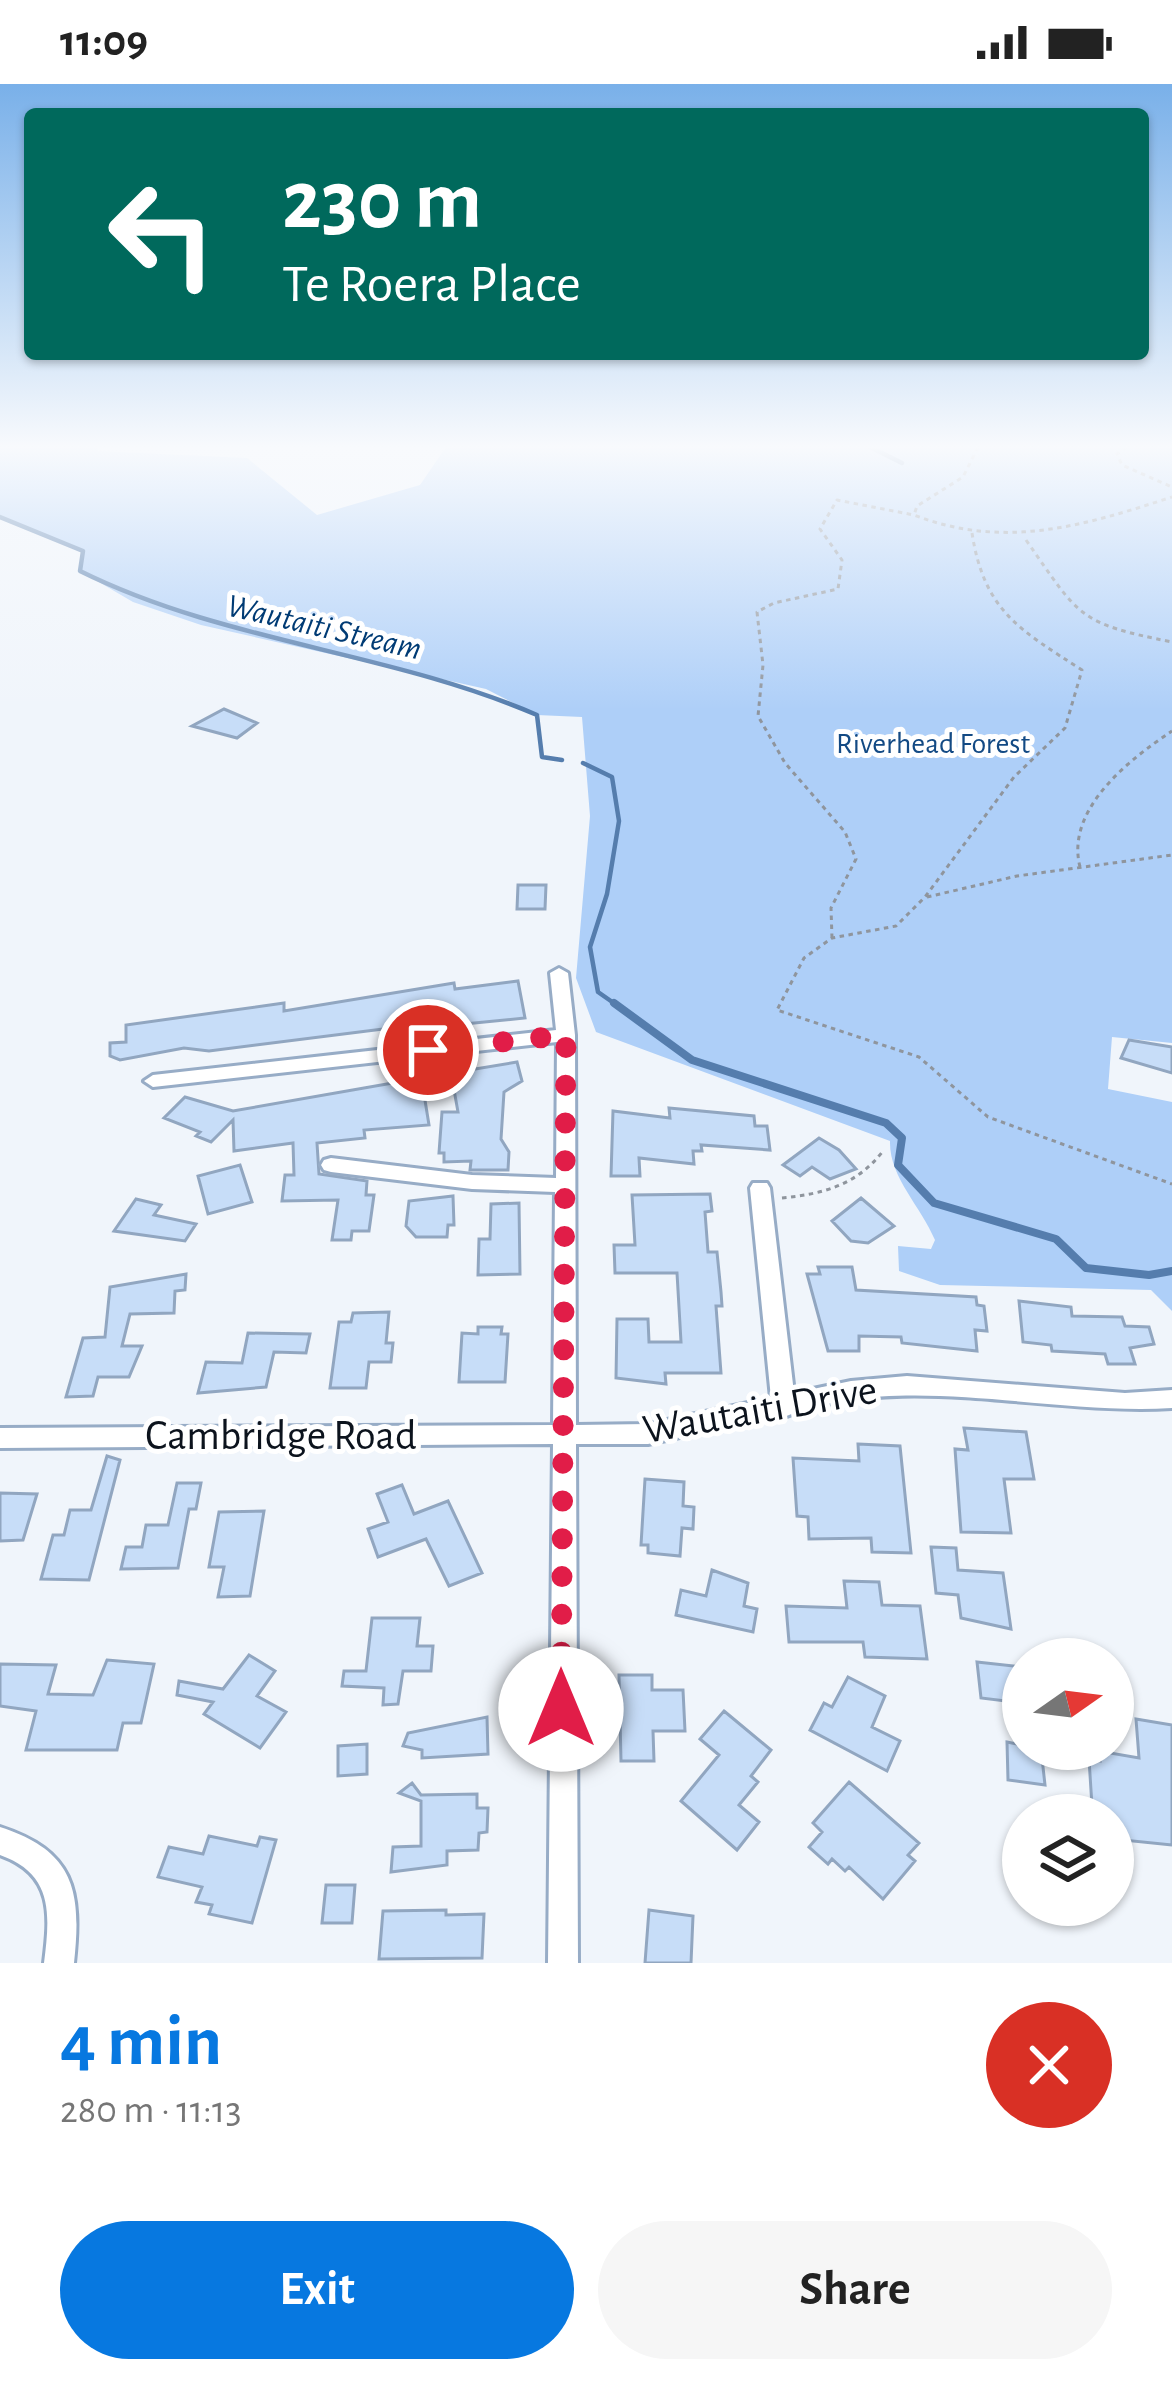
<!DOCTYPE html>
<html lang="en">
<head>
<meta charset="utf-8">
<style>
	body { margin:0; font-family:"Alegreya Sans",sans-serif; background:#f6f6f6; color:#222; height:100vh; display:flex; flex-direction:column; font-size:45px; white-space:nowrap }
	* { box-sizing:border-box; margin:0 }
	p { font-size:39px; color:#767676 }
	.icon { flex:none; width:66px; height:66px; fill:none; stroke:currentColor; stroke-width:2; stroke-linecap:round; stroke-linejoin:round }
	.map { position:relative; height:1879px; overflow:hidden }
	.drawer { display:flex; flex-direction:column; background:#fff; flex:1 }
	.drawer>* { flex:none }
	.hud { position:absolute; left:24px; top:24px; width:1125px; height:252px; border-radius:12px; box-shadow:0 3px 9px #0004; background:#00695c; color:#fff; overflow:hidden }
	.needle { width:78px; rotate:76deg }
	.fabs { position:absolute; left:1002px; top:1554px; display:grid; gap:24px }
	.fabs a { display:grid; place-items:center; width:132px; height:132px; border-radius:50%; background:#fff; box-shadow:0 3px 9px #0004; font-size:60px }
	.pin { position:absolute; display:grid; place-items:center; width:102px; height:102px; color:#fff; margin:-51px; border:6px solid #fff; border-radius:50%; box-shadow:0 3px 12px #0007 }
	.me { position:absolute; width:132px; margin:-66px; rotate:0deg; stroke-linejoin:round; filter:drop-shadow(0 0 9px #0008) }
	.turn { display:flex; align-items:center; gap:42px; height:252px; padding:0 60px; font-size:54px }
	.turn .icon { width:156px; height:156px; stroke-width:2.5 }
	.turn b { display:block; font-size:84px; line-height:102px }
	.round { display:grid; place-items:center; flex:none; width:126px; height:126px; border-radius:63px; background:#f6f6f6 }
	.summary { display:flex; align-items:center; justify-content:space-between; height:204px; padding:0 60px }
	h1 { font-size:72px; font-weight:700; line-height:90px; color:#0778e0 }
	.action { display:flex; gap:24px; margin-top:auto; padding:24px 60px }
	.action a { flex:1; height:138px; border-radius:72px; background:#0778e0; color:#fff; font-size:48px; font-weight:700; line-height:138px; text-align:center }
	.action a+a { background:#f6f6f6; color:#222 }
	.status { display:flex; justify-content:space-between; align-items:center; height:84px; padding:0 60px; background:#fff; direction:ltr }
	.status svg { height:33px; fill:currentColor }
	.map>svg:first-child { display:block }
</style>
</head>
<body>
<div class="status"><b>11:09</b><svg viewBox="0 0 49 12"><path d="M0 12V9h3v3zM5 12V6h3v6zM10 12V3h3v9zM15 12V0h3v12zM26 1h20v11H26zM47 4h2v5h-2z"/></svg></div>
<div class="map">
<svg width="1172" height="1879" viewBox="0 0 1172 1879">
	<rect width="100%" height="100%" fill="#f0f5fb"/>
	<path fill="#aecff8" d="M0,363H97L98,367L247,374L317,431L420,401L446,363H1172V959L1112,953L1108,1005L1172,1018V1227L1151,1206L940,1201L899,1187L898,1162L931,1165L935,1156C921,1122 889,1093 890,1057L596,948L576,894L590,732L582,633L537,631L486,605L201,541L133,518L80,487L82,467L0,433Z"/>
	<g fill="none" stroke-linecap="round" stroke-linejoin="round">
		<path stroke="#557dad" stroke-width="4.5" d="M870,363L902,379
			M0,433L83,467L80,487C225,559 389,567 537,631L542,673L562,676
			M583,679L612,693L619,737L607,810L590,863L598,908L618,922"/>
		<path stroke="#557dad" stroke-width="8" d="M614,919L692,976L886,1039L902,1054L898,1081L934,1119L1056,1155L1086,1184L1149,1191L1172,1187"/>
	</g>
	<path fill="#c7ddf8" stroke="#91a6c0" stroke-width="3" d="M224,625L257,639L237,654L192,642Z
		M518,801H546L545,825H517Z
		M518,897L525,934L423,944V940L209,967L184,964L120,976L110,972V959L126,958V941L284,919V927L454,899L455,905Z
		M1129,956L1172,963V989L1121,974Z
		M517,978L522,997L504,1008L501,1055L509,1068L508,1086H470L471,1077L444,1078V1069H439L442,1028H458L451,989Z
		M404,997L406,1006L423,1004L429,1041L364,1046L365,1054L317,1059L319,1090L367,1097L366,1111H374L369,1147H352L351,1156H332L338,1116L282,1117L285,1091H294L293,1059L234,1067L233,1036L211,1058L196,1052L200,1048L164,1034L185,1013L233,1027Z
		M669,1024L754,1032L755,1042H767L770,1066L701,1061L702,1067H693L694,1080L639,1074L640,1092H611L613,1027L670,1034Z
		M819,1054L839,1066L856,1085L830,1095L812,1083L800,1092L783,1081Z
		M240,1081L252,1118L208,1130L198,1092Z
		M710,1110L712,1127L705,1128L708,1168H717L721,1208L722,1222H716L721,1289H665L666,1300L616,1294L617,1235H648L649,1258H681L677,1189H615L614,1161H635L632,1111Z
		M453,1112L454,1141H448L447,1153H416L406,1142L409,1117Z
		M861,1114L894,1142L868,1159L851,1157L832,1137Z
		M136,1115L161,1121L154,1131L196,1140L185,1157L114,1147Z
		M519,1119L520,1190L478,1191L479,1155H490L491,1120Z
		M818,1183H852L856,1206L976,1213L977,1221L984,1222L987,1247L975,1246L977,1267L902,1259L901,1253L859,1252V1267H828L807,1190H820Z
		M186,1190L185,1206L175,1207L174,1229L130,1230L122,1262H142L129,1293H98L93,1312L66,1313L83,1254L105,1253L110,1203Z
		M1019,1217L1071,1223L1072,1232L1122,1233L1125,1242L1149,1243L1154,1260L1130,1264L1135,1280H1108L1105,1270L1052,1267L1051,1261L1023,1258Z
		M389,1228L386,1259H393L391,1278H369L366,1304H330L339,1238H351L353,1229Z
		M478,1243H502L501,1250H508L505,1298H459L462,1249L478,1250Z
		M248,1249L310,1250L306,1269L274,1268L266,1303L198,1309L206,1278L242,1279Z
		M964,1344L1026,1348L1034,1395H1004L1011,1449L961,1448L955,1365L968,1366Z
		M858,1360L900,1362L911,1469L872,1468L871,1454L809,1455L808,1433L797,1432L793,1374L859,1377Z
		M107,1372L120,1376L89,1496L41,1495L53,1451H64L70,1426H91Z
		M645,1395L684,1398L683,1422L694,1423L693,1445L682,1444L680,1472L648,1469V1461H641Z
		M177,1399H201L196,1425H189L178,1484L121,1485L126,1463H142L146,1441H168Z
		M402,1401L414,1430L448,1417L482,1489L449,1502L426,1455L378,1473L368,1445L388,1438L377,1410Z
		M0,1409L37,1410L23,1456L0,1457Z
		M264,1427L250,1512L218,1513L224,1483H209L219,1428Z
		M931,1463L956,1464L958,1486L1003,1489L1011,1545L961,1534L958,1511L936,1509Z
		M712,1486L748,1499L744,1522L757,1525L753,1548L676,1531L681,1506L706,1512Z
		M844,1497L879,1498L882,1521L920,1522L927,1575L865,1573L863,1558H789L786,1522L847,1524Z
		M372,1534H420L417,1562H433L431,1587H403L398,1620L383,1621L384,1604L342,1602L344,1587H366Z
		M249,1571L275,1587L257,1612L286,1628L260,1664L204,1630L213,1618L177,1611L179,1597L223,1605Z
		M107,1576L154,1580L141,1639H123L117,1666H26L36,1627L0,1622V1580L56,1581L48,1610L93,1611Z
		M977,1578L1023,1583V1619L981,1614Z
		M619,1591H652V1606H683L685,1647H653L654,1677H621Z
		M848,1593L885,1612L872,1643L900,1657L887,1687L810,1646L824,1619L832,1623Z
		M724,1627L771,1666L751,1692L758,1698L739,1721L759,1738L737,1766L681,1717L719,1671L700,1655Z
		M487,1633L488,1670L422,1674V1666L403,1662L408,1649Z
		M1136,1635L1172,1641V1761L1113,1755V1731H1094L1092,1722L1089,1675L1100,1677L1099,1667L1139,1674Z
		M1007,1658L1041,1665L1045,1701L1008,1696Z
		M367,1660V1690L338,1692V1662Z
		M849,1698L919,1759L908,1771L915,1777L883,1815L849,1783L845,1787L832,1775L828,1780L809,1763L822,1748L813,1739Z
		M412,1699L421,1711L477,1710V1724H488L487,1748L479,1749L478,1766L447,1767V1781L391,1788L393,1763L421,1762V1717L399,1709Z
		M209,1752L257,1762L260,1753L276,1756L252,1839L209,1830L212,1821L196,1818L202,1803L158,1793L169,1763L203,1770Z
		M326,1801H355L352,1839H322Z
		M446,1826V1831L484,1830L482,1874L379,1875L383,1827Z
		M649,1826L693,1832L691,1879H645Z"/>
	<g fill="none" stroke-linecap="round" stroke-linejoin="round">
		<defs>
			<path id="minor" d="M559,884L568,889L575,951L576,1341L648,1340L771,1314L750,1104L753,1099H767L770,1104L794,1309L851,1297L907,1292L1125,1309L1172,1306V1324C1048,1332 900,1286 784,1333L780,1331L648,1360H576L578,1879H548L553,1360L0,1364V1344L553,1341L555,1108L472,1105L331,1088L324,1086L321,1081L324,1076L331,1074L472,1091L556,1094L557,958L153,1003L144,997L153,991L556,946L550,889Z
				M0,1743C74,1767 82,1806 74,1879H44C50,1831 54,1790 0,1771Z"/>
		</defs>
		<use href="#minor" stroke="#97acc6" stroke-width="6"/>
		<path stroke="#8f959d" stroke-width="3" stroke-dasharray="4.5 4.5" stroke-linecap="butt" d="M978,363L963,393L917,422L914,431C1004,466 1083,442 1172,413
			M1127,363L1117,370L1122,381L1172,403
			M972,449C984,527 1020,546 1082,586L1065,644L1014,693L925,813L896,842L832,854L804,874L777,926L919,973L988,1033L1172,1100
			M1026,456C1080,533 1077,539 1172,558
			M1080,783C1065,725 1130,675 1172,647
			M927,813L1017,792L1172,771
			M832,854L831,824L856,775L845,748L785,679L758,632L763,581L757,528L774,519L838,505L842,476L820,445L837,416L914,431
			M782,1114C823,1110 857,1101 883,1067"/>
		<use href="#minor" fill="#fff" fill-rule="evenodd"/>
	</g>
	<linearGradient id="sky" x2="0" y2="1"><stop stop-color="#79b0e9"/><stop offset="0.58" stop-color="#f8fafd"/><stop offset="1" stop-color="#f8fafd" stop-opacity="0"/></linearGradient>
	<rect width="1172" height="626" fill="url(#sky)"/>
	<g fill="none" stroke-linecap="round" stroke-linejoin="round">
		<path stroke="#e11d48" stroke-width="21" stroke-dasharray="0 37.8" d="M428,966L566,951L561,1625"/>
	</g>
	<g text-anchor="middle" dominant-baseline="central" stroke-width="10" stroke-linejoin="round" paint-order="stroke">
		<g font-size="30" fill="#134a84" stroke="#fff">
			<text x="933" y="660">Riverhead Forest</text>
		</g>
		<g font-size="33" font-style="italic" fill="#003b74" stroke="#fff">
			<text transform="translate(324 544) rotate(13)">Wautaiti Stream</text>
		</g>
		<g font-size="42" fill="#0c131d" stroke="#fff">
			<text transform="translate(760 1326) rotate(-10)">Wautaiti Drive</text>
			<text x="281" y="1352">Cambridge Road</text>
		</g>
	</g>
</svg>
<div class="fabs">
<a><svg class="needle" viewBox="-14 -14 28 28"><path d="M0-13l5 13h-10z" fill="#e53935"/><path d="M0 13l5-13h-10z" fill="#767676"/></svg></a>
<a><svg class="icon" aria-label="layers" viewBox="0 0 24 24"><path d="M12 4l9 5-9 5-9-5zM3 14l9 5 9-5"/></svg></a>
</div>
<div class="pin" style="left:428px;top:966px;background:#d93025"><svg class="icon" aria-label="arrive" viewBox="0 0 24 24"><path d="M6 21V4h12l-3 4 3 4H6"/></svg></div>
<svg class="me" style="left:561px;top:1625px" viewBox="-20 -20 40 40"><circle r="19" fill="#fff"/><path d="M0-13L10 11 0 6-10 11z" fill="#e11d48"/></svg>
<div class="hud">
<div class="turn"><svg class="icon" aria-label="left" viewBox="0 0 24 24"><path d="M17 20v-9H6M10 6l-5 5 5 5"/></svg><div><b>230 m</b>Te Roera Place</div></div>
</div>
</div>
<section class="drawer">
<div class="summary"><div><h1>4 min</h1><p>280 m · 11:13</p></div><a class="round" style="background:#d93025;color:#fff"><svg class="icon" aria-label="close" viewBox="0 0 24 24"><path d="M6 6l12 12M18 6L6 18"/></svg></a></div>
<div class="action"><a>Exit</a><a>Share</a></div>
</section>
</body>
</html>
